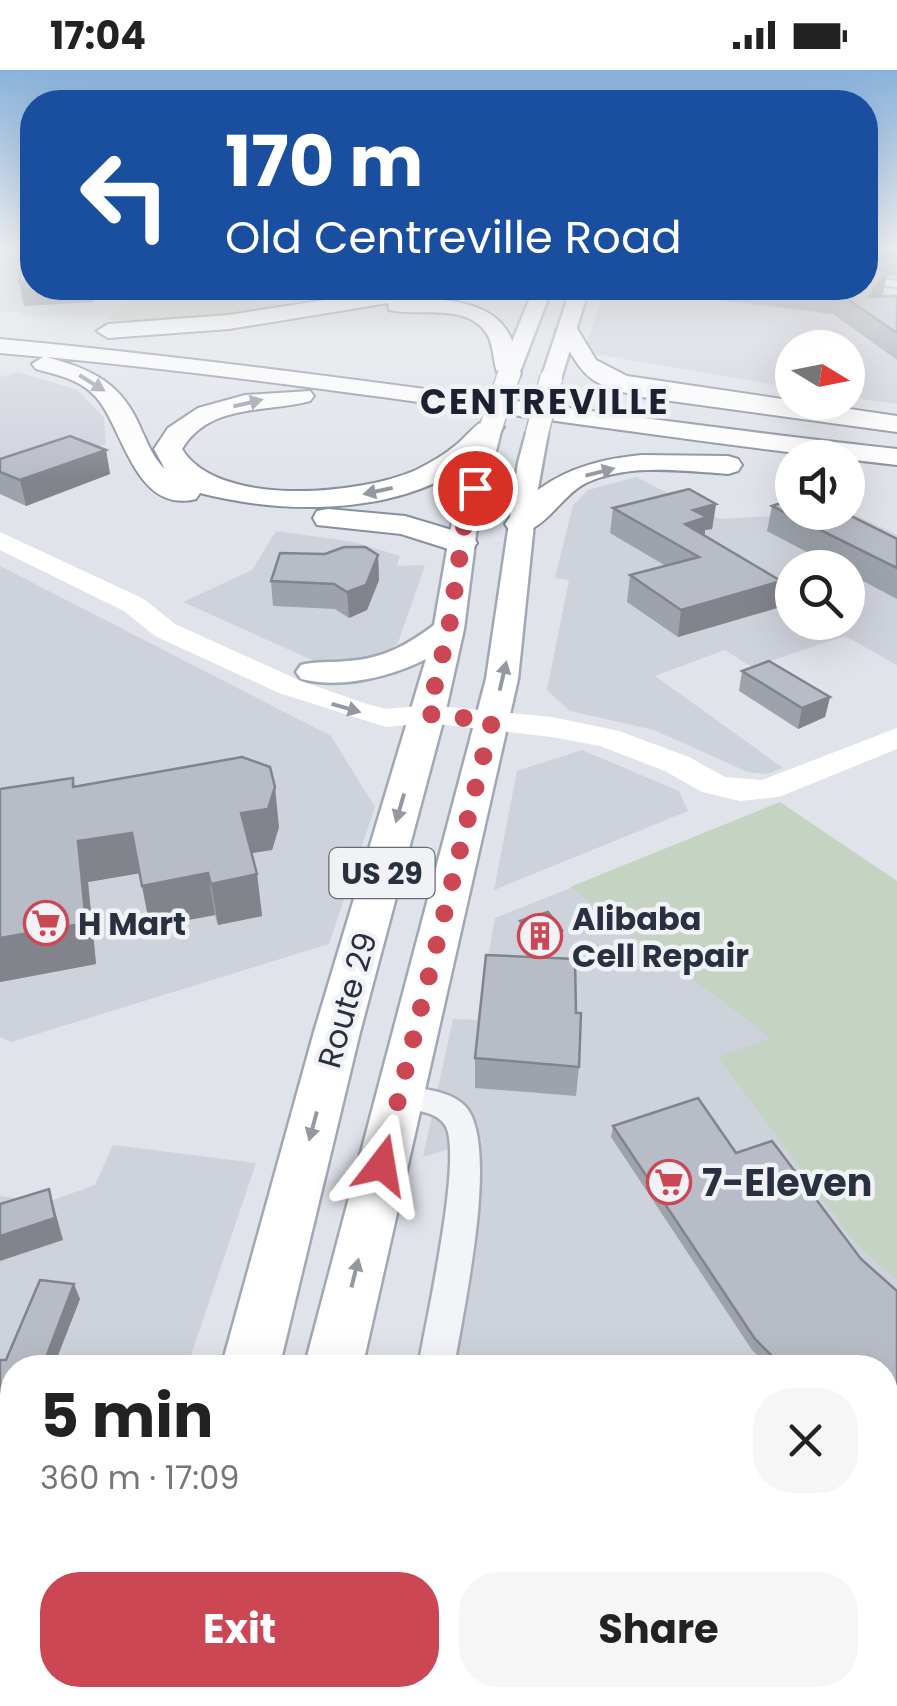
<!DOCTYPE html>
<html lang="en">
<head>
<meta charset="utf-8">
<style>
	body { margin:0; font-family:Poppins,sans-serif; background:#f6f6f6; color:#222; height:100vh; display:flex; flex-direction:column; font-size:38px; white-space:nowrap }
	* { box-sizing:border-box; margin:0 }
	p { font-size:32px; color:#767676 }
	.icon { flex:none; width:55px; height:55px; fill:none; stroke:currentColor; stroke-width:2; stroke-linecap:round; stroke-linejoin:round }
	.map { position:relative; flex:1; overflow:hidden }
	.panel { position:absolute; left:0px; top:1285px; width:898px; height:352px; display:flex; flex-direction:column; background:#fff; border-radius:40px 40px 0 0; box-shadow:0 10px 40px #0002 }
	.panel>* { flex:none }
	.hud { position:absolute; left:20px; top:20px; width:858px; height:210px; border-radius:40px; box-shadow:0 10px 40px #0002; background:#1a4fa0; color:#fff; overflow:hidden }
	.needle { width:65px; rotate:100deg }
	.tools { position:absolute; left:775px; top:260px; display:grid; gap:20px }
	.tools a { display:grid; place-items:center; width:90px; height:90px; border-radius:50%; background:#fff; box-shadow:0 10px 40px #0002; font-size:50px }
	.pin { position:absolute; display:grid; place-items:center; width:85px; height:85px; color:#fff; margin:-42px; border:5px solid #fff; border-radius:50%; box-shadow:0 2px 10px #0007 }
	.me { position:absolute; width:110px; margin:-55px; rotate:14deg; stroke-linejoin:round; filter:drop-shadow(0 0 8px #0008) }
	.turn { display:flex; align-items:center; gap:35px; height:210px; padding:0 40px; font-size:45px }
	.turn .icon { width:130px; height:130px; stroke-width:2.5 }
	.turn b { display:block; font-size:70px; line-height:85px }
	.round { display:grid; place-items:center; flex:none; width:105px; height:105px; border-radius:40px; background:#f6f6f6 }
	.head { display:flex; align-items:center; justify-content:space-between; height:170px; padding:0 40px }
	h1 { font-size:60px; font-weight:700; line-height:75px }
	.action { display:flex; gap:20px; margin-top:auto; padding:20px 40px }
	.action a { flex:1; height:115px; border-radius:40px; background:#cc4754; color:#fff; font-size:40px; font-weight:700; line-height:115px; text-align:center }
	.action a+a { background:#f6f6f6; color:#222 }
	.status { display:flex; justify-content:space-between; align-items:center; height:70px; padding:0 50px; background:#fff; direction:ltr }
	.status svg { height:28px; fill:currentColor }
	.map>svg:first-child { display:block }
</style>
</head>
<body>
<div class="status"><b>17:04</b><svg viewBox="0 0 49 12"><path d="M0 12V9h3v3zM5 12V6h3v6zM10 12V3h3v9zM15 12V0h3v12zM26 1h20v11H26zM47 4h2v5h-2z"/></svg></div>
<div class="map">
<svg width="897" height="1636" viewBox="0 0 897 1636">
	<rect width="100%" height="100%" fill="#e0e3e9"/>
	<path fill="#ced2db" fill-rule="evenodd" d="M0,178H32V218H210L106,247L23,246L22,242L0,241Z
		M219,218H393L270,239Z
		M606,218L865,217L897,224V334L848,327V278H792V318L591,283L587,272Z
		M18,302L78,320L104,348L106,374L0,411V307Z
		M636,407L720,449L849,442L897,465V595L845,566L752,597L725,580L655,606L783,698L767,704L748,702L654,660L570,641L547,620L569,510L555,508L573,435L588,420ZM792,498H848V552H792Z
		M276,461L354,472L400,486L397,496L425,495L398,573L383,585L323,595L183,532L252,500Z
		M0,496L331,666L375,737L329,874L11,972L0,967Z
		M582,680L679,721L688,741L494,820L517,701Z
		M573,817L776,968L897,1206V1636H393L395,1625H885V1298L447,1297L482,1069L423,1087L453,949L477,950L495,848Z
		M113,1075L256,1093L187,1297L12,1298V1485L0,1517V1126L47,1132L95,1115Z"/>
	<path fill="#c5d3c2" d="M133,218H219L274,240L193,251L106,250L133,228Z
		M780,732L897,811V1210L856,1174L718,987L771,968L570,817Z"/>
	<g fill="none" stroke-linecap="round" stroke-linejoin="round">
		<defs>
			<path id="street" d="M865,207L897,211V217L865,213Z
				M399,1015C420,1019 450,1020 465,1036C501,1074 462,1245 454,1298H418C425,1255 464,1084 445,1055C434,1038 405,1041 388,1035L384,1027L388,1019Z
				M360,1625H404L402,1636H358Z"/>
			<path id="primary" d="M534,218H552L519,304L516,308H502L499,304Z
				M571,218H589L561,309L551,315L544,313L541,309Z
				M491,350L502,357L477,457L464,559L445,644L360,962L279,1298H221L314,962L426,589C390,607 341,619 301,609L296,602L301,595C316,591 332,593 348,591C382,589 408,575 434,555L451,457L480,357Z
				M537,356L548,363L537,424L518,609L362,1298H304L486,609L518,393L526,363Z
				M179,1625H249L246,1636H176Z"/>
			<path id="highway" d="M403,218H449L446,222L412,229C446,229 493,231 510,266C516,278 517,292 521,304L518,309H500C492,295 495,277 487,264C467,232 419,247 389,240L388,233L229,259L108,268L97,261L108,254L229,245Z
				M567,253L575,255L596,290L627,306L897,346V362L642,327C582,312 587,308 556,260Z
				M0,269C300,297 597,346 897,379V395C617,364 330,314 46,287C92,299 122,313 141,359C148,374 153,388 165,399L154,379L168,358L198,338L245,325L310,321L314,326L310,331C265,343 210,333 182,379C218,438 360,425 416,400C430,393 444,385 456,375C465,368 475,354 485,350C492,348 494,350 500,351L504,357C440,447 296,448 200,423L196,429C133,445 123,352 93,324C78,309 55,304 36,299L32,294L43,287L0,283Z
				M642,385L728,386L738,389L742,395L738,401L728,404C683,401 629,393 586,413C559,426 542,469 510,461L505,454C538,407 587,390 642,385Z
				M328,439L405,446L472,466L477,473L472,480L461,483L401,464L317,455L313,448L317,441Z"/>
		</defs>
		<use href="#street" stroke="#a5aab3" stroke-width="5"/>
		<use href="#primary" stroke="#a0a7b5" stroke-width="5"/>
		<use href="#highway" stroke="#88909f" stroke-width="4"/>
		<use href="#street" fill="#f3f4f7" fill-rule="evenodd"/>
		<path fill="#fff" fill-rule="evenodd" d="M0,462L144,529L175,554L301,611L367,634L386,639L428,635L552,647L619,661L689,687L725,707L762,710L897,658V679L779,727L740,731L702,722L665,701L600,676L552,667L428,653L386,657L279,623L155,566L124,541L0,480Z"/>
		<use href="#primary" fill="#fff" fill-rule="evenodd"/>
		<use href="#highway" fill="#fff" fill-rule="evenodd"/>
		<defs>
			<path id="primary-bridge" d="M491,357L509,304
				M537,363L551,309"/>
		</defs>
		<use href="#primary-bridge" stroke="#a0a7b5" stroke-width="25" stroke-linecap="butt"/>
		<use href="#primary-bridge" stroke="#fff" stroke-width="22"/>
	</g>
	<path fill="#9ea2aa" d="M865,178H897V207L886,206L883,223L881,227L897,226V290L833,244L670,224L671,218H865Z
		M257,218H324L325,221H264Z
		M106,380L110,404L26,436L0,424V389Z
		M716,434L712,459L705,460V465L781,511L777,538L678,567L627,532L630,505L666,496L610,463L613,438Z
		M772,436L897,469V529L848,503V498H837L767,461Z
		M378,485L379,510L367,540L349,548L335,539L273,536L271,511Z
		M742,601L830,627L825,647L798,659L739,621Z
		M73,708L75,716L279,757L272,780L251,783L257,804L262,846L218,855L215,845L150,857L140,803L88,812L96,894L0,912V719Z
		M520,851L561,871L533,880L519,862Z
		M475,988L579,997L576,1026L475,1018Z
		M613,1056L736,1083L897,1221V1425L885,1413V1298H770L752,1280L611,1067Z
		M80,1229L53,1298H12V1402L7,1417L0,1416V1290H6Z
		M525,1625H646L642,1636H575L528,1628Z"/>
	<path fill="#81848b" d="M887,202L883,223L869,244V227Z
		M19,211H32V218H93V232L24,236Z
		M106,380L110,404L26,436L20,410Z
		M716,434L712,459L705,460L704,472L685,454L693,440Z
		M378,485L379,510L367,540L349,548L347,522Z
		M781,511L777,538L678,567L681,540Z
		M830,627L825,647L798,659L802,638Z
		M275,717L279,757L272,780L246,784L241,743Z
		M132,763L141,803L88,812L96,894L0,912V868L78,771Z
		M208,803L215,845L150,857L142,816Z
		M257,804L262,846L218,855L211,814Z
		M562,860L561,871L533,880L534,869Z
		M49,1119L63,1170L0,1191V1166Z
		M74,1214L80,1229L53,1298H42Z
		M12,1371V1402L7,1417L0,1403Z"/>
	<path fill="#b8bcc6" stroke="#81848b" stroke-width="2.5" d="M25,178H32V211H19Z
		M865,178H897V186L867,184L866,194L887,202L869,227L897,226V263L837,222L798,218H865Z
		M70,366L106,380L20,410L0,402V389Z
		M689,419L716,434L693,440L707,447L685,454L781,511L681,540L630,505L699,487L613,438Z
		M792,429V442H843L897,469V498L772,436Z
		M344,477H365L378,485L366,515L347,522L334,514L271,511L280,483L325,484Z
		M769,591L830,627L802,638L742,601Z
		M242,687L270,697L275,717L268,739L241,743L257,804L211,814L208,803L142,816L132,763L78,771L86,853L0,868V719L73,708V717Z
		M548,842L562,860L534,869L520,851Z
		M486,885L575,889L576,943H581L579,997L475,988Z
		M698,1028L736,1083L772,1071L861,1189L897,1221V1409L885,1397V1298H784L755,1269L613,1056Z
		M49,1119L55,1148L0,1166V1134Z
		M40,1210L74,1214L42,1298H12V1371L0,1403V1290H6Z"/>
	<defs><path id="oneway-solid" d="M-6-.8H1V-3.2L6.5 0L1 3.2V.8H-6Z" transform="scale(2.5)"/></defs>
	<g fill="#9498a0">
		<use href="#oneway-solid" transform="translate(92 313) rotate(32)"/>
		<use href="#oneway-solid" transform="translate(248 333) rotate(-13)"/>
		<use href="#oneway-solid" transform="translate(600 402) rotate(-14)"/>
		<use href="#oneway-solid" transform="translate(378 421) rotate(168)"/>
		<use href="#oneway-solid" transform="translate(503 606) rotate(-77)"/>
		<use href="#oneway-solid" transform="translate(346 638) rotate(16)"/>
		<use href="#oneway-solid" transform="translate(400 738) rotate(106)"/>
		<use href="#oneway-solid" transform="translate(313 1056) rotate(105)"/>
		<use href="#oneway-solid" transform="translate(355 1203) rotate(-76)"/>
	</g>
	<linearGradient id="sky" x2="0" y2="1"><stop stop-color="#89b2dc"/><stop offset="0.44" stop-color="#f1f2f5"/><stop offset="1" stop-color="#f1f2f5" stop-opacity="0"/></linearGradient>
	<rect width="897" height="407" fill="url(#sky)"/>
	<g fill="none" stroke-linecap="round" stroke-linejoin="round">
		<path stroke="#cc4754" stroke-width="18" stroke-dasharray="0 32.4" d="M382,1095L492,651L428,644L449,558L464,457L475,418"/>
	</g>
	<defs>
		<symbol id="supermarket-ring" viewBox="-11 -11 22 22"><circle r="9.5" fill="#f0f2f6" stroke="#cc4754" stroke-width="1.5"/><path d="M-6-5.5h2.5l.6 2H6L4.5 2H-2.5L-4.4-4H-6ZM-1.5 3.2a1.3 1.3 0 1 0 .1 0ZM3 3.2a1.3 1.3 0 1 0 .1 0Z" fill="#cc4754"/></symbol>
		<symbol id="building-ring" viewBox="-11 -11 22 22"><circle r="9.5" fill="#f0f2f6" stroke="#cc4754" stroke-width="1.5"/><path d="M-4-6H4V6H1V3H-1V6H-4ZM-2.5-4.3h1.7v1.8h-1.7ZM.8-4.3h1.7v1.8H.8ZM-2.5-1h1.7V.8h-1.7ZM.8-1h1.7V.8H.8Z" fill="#cc4754"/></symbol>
	</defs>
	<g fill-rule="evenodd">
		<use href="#supermarket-ring" x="21" y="828" width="50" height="50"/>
		<use href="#building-ring" x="515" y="841" width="50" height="50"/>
		<use href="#supermarket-ring" x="644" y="1087" width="50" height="50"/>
	</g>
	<g text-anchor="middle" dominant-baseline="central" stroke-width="9" stroke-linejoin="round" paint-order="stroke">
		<rect fill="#f0f2f6" stroke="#656a77" stroke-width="2.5" x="329.5" y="778" width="105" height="50" rx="8"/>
		<g font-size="30" font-weight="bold" fill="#293040">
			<text x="382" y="803">US 29</text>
		</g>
		<g font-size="32" font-weight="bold" fill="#293040" stroke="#f0f2f6" text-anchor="start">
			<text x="572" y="848">Alibaba<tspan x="572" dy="37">Cell Repair</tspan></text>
			<text x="78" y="853">H Mart</text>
		</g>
		<g font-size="32" fill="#293040" stroke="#f0f2f6">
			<text transform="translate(347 930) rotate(-74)">Route 29</text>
		</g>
		<g font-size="35" font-weight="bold" letter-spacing="2.5" fill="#1b2131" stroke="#f0f2f6">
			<text x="545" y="331">CENTREVILLE</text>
		</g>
		<g font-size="38" font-weight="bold" fill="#293040" stroke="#f0f2f6" text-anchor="start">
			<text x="702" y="1112">7-Eleven</text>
		</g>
	</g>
</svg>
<div class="tools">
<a><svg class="needle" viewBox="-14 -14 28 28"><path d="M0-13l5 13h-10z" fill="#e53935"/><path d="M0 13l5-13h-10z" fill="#767676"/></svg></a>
<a><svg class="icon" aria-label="sound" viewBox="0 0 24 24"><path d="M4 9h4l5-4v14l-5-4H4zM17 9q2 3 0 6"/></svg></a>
<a><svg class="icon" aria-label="search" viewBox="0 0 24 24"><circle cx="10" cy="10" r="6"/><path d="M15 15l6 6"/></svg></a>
</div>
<div class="pin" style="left:475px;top:418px;background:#d93025"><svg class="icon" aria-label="arrive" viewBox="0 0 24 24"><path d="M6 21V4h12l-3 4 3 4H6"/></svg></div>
<svg class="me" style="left:382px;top:1095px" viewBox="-20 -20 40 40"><path d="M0-17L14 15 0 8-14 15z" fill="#cc4754" stroke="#fff" stroke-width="4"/></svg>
<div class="hud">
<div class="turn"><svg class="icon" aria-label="left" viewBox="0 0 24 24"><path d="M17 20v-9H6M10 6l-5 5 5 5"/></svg><div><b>170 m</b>Old Centreville Road</div></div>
</div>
<section class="panel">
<div class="head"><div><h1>5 min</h1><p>360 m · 17:09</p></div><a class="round"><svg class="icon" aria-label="close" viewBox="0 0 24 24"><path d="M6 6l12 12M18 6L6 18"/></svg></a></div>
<div class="action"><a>Exit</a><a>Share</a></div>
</section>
</div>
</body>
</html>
